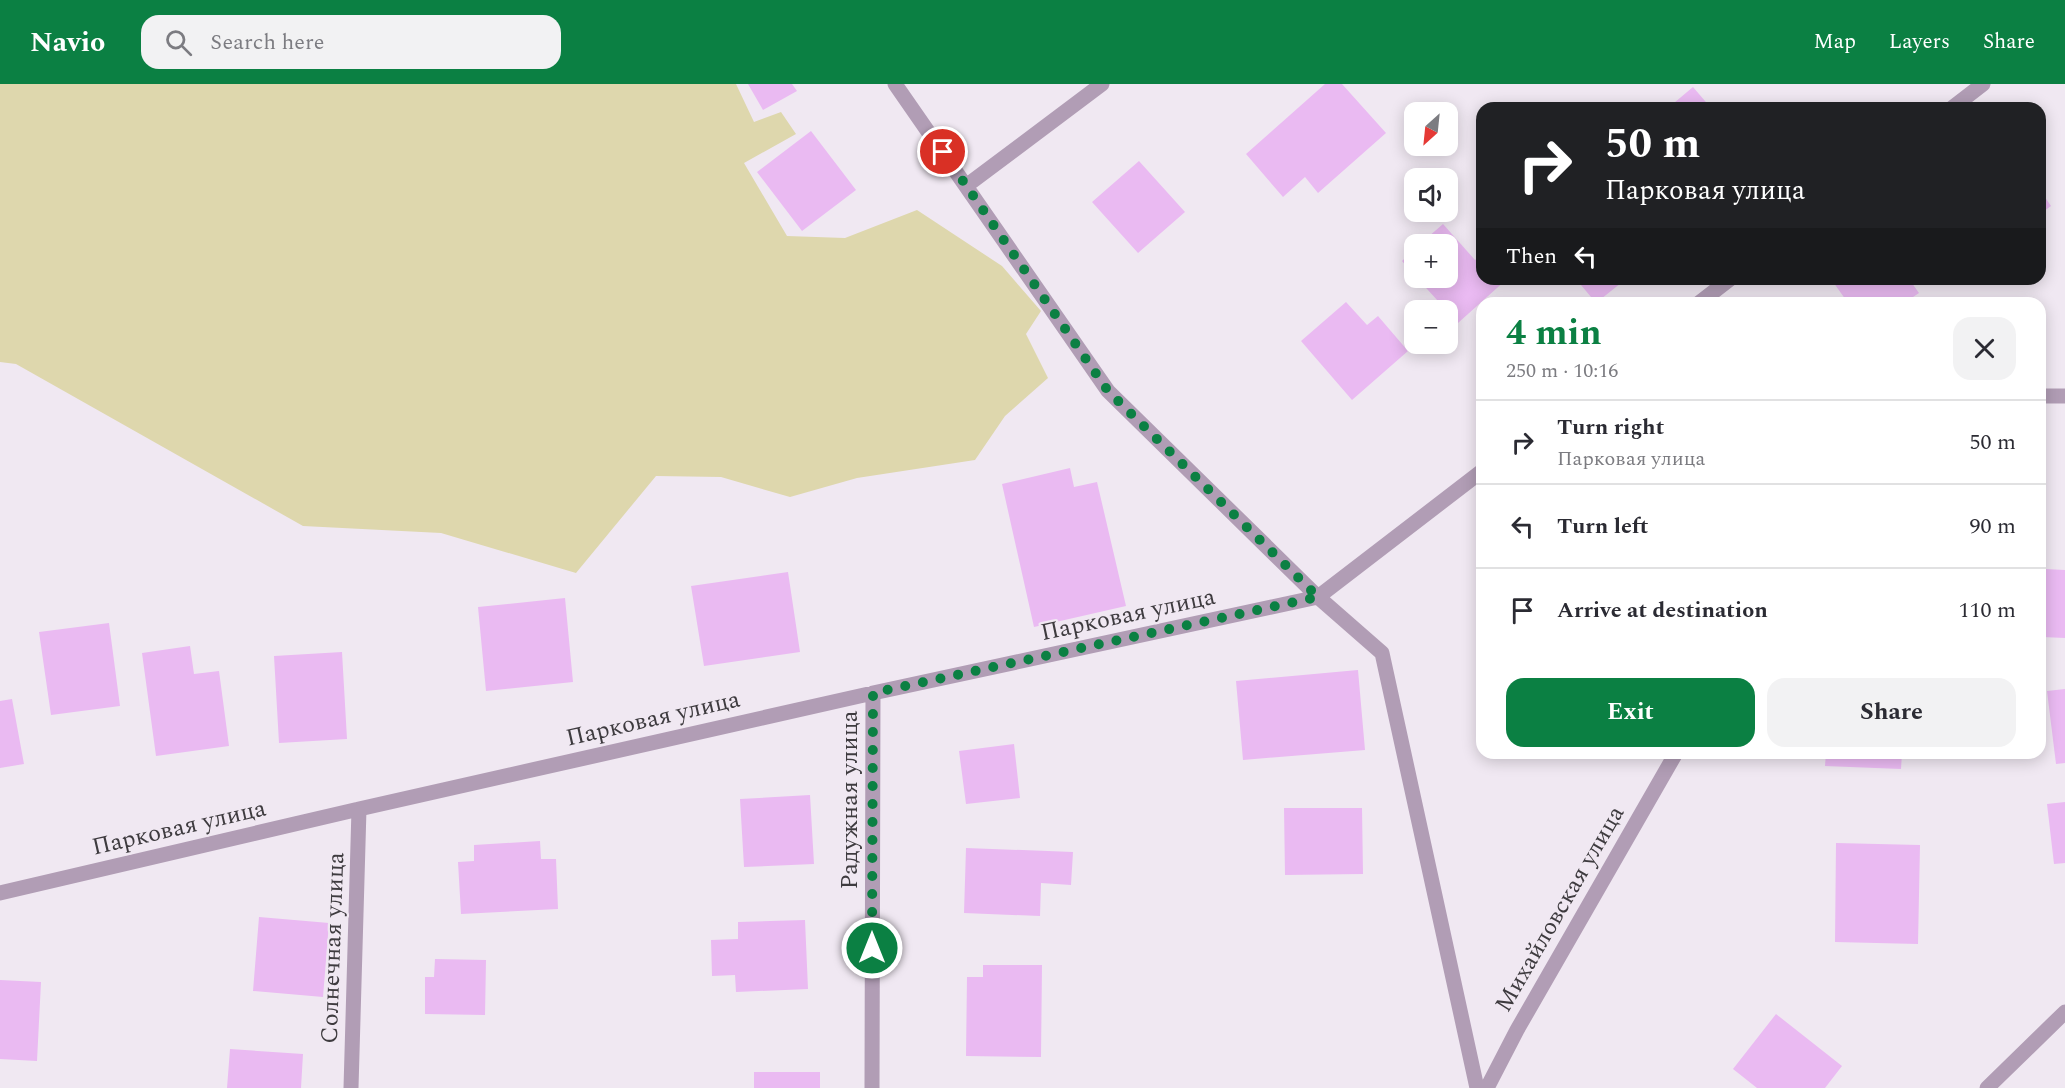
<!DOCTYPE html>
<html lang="en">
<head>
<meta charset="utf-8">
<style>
	body { margin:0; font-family:Spectral,serif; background:#f2f2f3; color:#2b2b33; height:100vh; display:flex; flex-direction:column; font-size:22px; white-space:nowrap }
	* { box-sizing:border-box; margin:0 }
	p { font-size:20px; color:#7c7c81 }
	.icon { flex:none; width:33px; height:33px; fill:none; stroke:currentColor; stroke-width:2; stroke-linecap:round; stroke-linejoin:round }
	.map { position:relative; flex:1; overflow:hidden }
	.panel { position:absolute; left:1476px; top:213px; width:570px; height:462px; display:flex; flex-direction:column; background:#fff; border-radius:18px; box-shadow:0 3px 15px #0003 }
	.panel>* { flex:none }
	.banner { position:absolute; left:1476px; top:18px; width:570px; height:183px; border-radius:18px; box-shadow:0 3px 15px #0003; background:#202124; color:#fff; overflow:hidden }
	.needle { width:39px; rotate:207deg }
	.controls { position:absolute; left:1404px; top:18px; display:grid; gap:12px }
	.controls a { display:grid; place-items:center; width:54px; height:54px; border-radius:12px; background:#fff; box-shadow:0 3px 15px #0003; font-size:30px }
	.pin { position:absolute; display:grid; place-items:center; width:51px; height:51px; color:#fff; margin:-26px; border:3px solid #fff; border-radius:50%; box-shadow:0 2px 6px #0007 }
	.me { position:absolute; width:66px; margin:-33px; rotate:0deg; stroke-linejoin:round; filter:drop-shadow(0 0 4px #0008) }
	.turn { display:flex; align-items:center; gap:21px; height:126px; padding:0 30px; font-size:27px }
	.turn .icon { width:78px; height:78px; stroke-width:2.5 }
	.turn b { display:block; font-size:42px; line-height:51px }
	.then { display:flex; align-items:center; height:57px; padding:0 30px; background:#0003; gap:12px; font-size:22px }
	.round { display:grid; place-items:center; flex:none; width:63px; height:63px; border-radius:18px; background:#f2f2f3 }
	.summary { display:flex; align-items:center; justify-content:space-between; height:102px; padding:0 30px }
	h1 { font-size:36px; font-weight:700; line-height:45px; color:#0b8043 }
	.primary-button { display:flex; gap:12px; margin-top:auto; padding:12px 30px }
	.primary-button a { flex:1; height:69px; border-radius:18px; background:#0b8043; color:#fff; font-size:24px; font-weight:700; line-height:69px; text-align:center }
	.primary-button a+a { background:#f2f2f3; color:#2b2b33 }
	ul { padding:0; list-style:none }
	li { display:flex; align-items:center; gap:18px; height:84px; padding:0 30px; border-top:2px solid #e1e1e2 }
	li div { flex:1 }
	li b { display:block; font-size:22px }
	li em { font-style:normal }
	header { display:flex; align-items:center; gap:36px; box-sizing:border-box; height:84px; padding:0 30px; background:#0b8043; color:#fff }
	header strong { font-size:28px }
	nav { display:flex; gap:33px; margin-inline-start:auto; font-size:21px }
	.search { width:420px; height:54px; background:#f2f2f3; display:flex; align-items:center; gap:15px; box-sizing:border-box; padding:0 21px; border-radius:18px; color:#7c7c81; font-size:22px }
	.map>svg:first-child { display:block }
</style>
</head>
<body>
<header>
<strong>Navio</strong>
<div class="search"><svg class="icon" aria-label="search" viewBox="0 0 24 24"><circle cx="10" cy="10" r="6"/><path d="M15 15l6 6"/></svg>Search here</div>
<nav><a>Map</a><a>Layers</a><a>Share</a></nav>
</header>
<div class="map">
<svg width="2065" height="1004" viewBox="0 0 2065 1004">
	<rect width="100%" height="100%" fill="#f0e8f2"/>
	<path fill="#ded7ad" d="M0,0H736L754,38L781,28L796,50L744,79L787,152L845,154L917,126L1002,182L1041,227L1026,250L1048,294L1005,332L975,376L857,394L790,413L721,393L656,392L576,489L441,449L303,442L16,280L0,278Z"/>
	<path fill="#eabaf2" d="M748,0H792L797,7L763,26Z
		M1325,0H1342L1386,49L1318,109L1305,93L1283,113L1246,70Z
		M1693,3L1711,24H1668Z
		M811,47L856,106L802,147L757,88Z
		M1139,77L1185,128L1138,169L1092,118Z
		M2040,106L2051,122L2040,130Z
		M1443,140L1475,176L1482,170V195H1507L1458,239L1417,194H1448V160H1420Z
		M1414,166V191L1402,177Z
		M1576,195H1626L1596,219Z
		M1831,195H1909L1919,209L1904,219H1848Z
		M1346,218L1367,241L1378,232L1408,267L1352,316L1301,257Z
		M1070,384L1074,403L1097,398L1126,522L1034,543L1002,400Z
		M2045,485L2065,486V554L2042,553Z
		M788,488L800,568L704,582L691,502Z
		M565,514L573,598L486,607L478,523Z
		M109,539L120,622L51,631L39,548Z
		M190,562L194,590L219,587L229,662L156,672L142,569Z
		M342,568L347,655L279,659L274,572Z
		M1358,586L1365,666L1243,676L1236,597Z
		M2065,605V679L2056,680L2047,607Z
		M12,615L24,680L0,684V617Z
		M1014,660L1020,714L966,720L959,667Z
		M1540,669H1577V671L1540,672Z
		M1826,669H1902L1901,685L1825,682Z
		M810,711L814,780L744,783L740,715Z
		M2065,718V779L2054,780L2047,720Z
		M1284,724H1362L1363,790L1285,791Z
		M540,757L541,775H556L558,825L461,830L458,778L474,777V761Z
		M1836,759L1920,761L1918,860L1835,858Z
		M966,764L1073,768L1071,801L1041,799L1040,832L964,829Z
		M259,833L329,839L323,913L253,907Z
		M805,836L808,905L736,908L735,891L712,892L711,856L738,855V838Z
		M435,875L486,876L485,931L425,930V893H434Z
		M983,881H1042L1041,973L966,972L967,893H983Z
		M0,896L41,898L37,977L0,975Z
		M1776,930L1842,982L1825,1004H1757L1733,985Z
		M230,965L303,970L301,1004H227Z
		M754,988H820V1004H754Z"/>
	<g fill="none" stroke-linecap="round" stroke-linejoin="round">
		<path stroke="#b19db5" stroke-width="15" d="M895,0L1108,307L1318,513L1382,569L1477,1004
			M1952,24L1983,0
			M966,102L1102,0
			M1699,219L1730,195
			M2040,312H2065
			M0,809L359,725L873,609L1318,513L1482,387
			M351,1004L359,725
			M872,1004L873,609
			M1487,1004L1517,946L1676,669
			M1987,1004L2065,928"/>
	</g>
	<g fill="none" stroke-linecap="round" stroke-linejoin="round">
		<path stroke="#0b8043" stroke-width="10" stroke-dasharray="0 18" d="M872,864L873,609L1318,513L1108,307L943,68"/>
	</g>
	<g text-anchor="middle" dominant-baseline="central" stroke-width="4.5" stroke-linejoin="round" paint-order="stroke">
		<g font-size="24" fill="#3e3b3f" stroke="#f0e8f2">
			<text transform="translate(1128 531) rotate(-12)">Парковая улица</text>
			<text transform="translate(653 635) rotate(-13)">Парковая улица</text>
			<text transform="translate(850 716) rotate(-90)">Радужная улица</text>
			<text transform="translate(179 744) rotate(-13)">Парковая улица</text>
			<text transform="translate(1560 825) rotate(-60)">Михайловская улица</text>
			<text transform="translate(333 864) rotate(-88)">Солнечная улица</text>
		</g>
	</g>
</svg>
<div class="controls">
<a><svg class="needle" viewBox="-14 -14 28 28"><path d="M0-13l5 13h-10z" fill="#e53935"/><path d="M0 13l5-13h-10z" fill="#7c7c81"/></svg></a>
<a><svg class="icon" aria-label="sound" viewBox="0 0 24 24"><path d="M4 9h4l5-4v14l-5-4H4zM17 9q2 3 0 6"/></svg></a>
<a>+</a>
<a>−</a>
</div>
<div class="pin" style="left:943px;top:68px;background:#d93025"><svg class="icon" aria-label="arrive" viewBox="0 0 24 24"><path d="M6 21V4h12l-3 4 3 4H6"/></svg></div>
<svg class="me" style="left:872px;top:864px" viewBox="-20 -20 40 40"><circle r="17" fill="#0b8043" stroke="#fff" stroke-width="3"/><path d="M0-11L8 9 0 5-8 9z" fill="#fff"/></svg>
<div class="banner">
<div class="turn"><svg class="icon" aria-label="right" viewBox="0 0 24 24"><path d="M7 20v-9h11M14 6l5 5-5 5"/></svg><div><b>50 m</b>Парковая улица</div></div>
<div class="then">Then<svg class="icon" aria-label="left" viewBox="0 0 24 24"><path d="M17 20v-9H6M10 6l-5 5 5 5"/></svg></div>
</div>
<section class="panel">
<div class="summary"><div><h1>4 min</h1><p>250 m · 10:16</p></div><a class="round"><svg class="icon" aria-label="close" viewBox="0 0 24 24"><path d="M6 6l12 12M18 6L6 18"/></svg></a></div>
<ul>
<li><svg class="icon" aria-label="right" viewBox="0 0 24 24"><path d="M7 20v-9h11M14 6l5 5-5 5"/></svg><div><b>Turn right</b><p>Парковая улица</p></div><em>50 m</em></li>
<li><svg class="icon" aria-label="left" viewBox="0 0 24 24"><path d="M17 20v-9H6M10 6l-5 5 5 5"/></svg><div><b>Turn left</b></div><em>90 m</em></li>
<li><svg class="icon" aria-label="arrive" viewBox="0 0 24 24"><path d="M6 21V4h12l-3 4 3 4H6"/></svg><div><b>Arrive at destination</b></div><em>110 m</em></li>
</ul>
<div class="primary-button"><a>Exit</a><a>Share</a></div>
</section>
</div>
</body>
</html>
